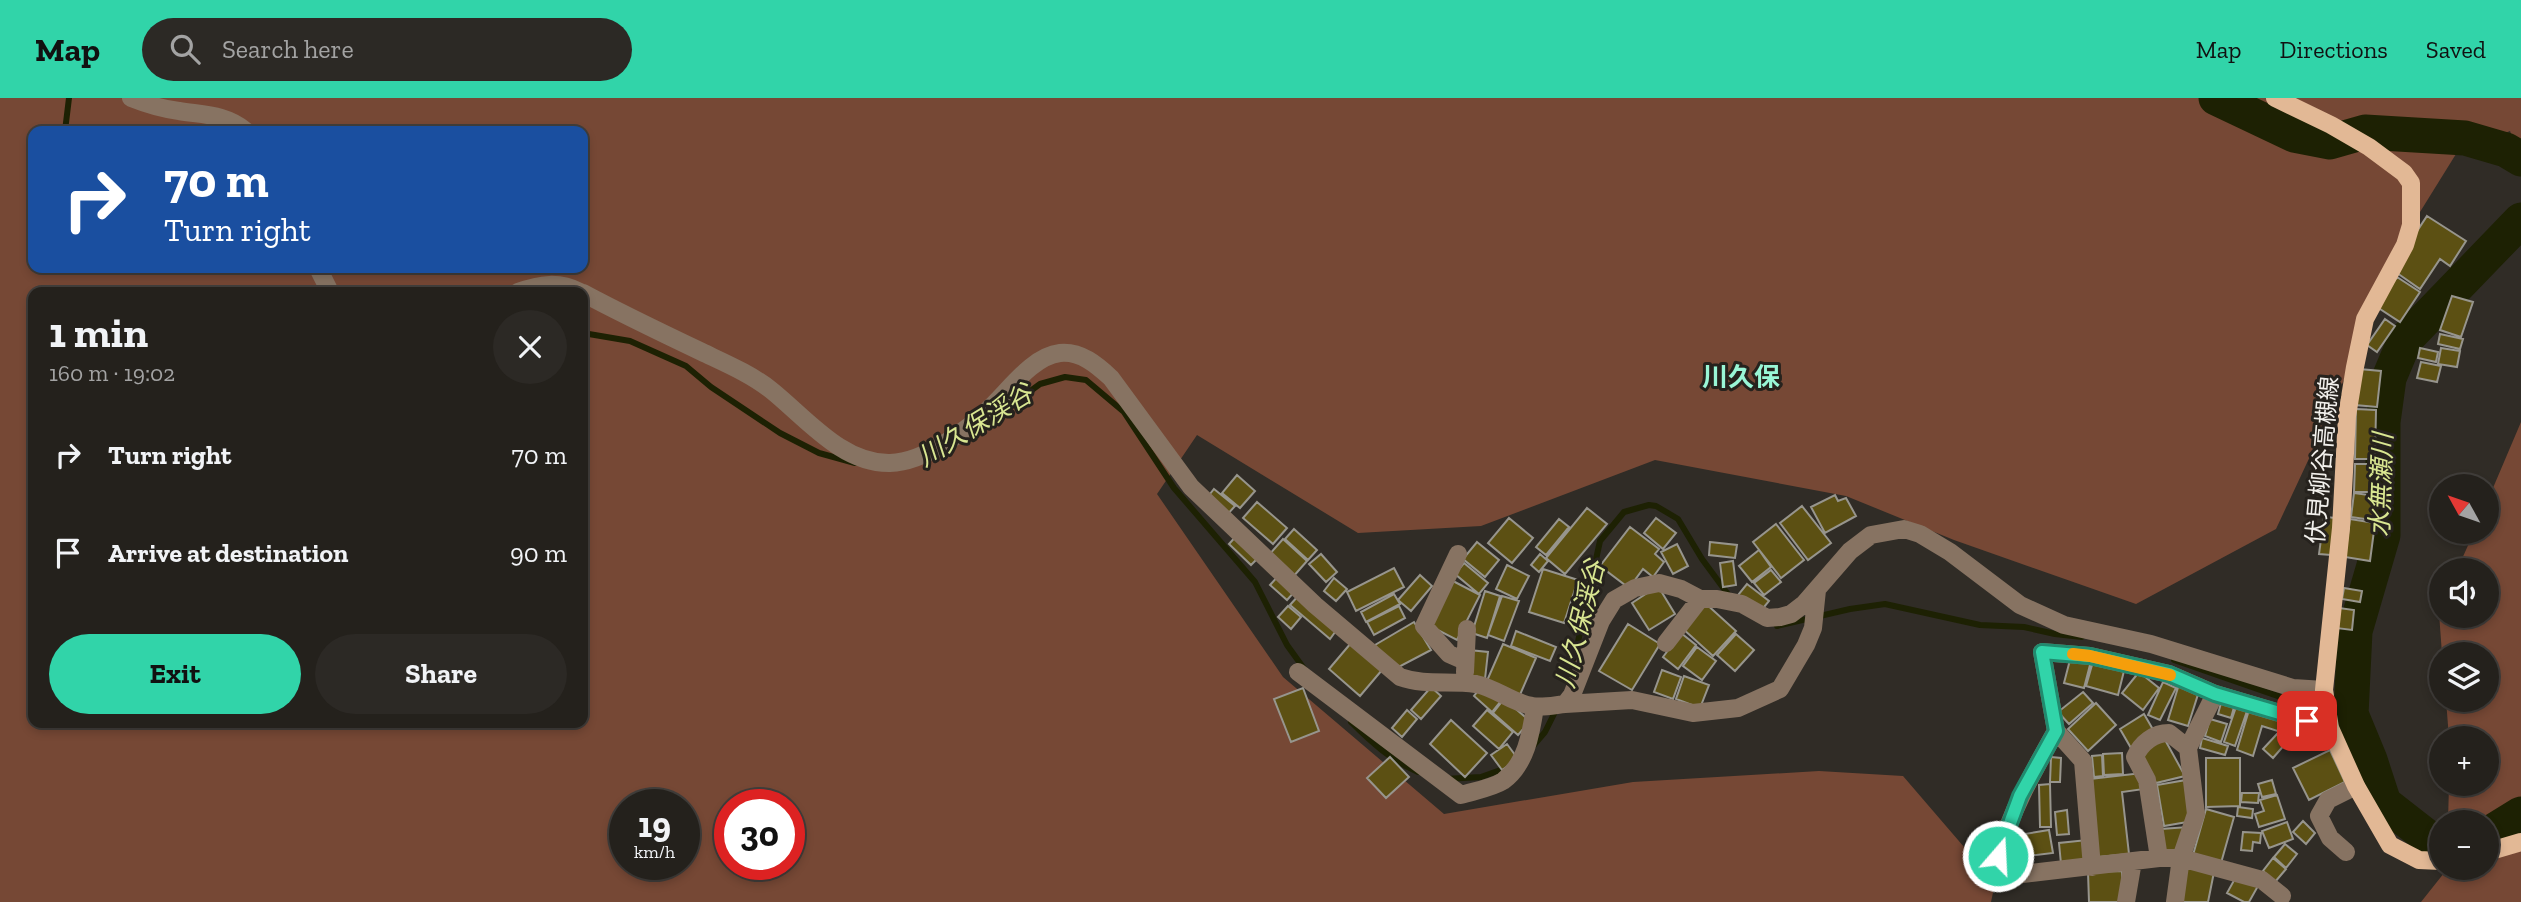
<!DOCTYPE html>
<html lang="en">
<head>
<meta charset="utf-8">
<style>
	body { margin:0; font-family:"Zilla Slab","Noto Sans JP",serif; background:#2c2925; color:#f1f3f6; height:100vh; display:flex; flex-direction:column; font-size:26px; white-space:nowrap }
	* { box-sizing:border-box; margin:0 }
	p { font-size:23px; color:#a3a3a3 }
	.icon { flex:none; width:38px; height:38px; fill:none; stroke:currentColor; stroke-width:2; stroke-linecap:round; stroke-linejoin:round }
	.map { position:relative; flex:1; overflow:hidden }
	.sheet { position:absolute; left:28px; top:189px; width:560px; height:441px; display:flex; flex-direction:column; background:#24211c; border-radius:14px; box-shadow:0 4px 10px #0003,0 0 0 2px #413e3b }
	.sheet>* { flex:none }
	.top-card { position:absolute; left:28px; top:28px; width:560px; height:147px; border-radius:14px; box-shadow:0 4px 10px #0003,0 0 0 2px #413e3b; background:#1a4fa0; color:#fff; overflow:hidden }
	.needle { width:46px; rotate:310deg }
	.controls { position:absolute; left:2429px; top:376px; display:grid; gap:14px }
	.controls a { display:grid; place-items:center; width:70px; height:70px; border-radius:50%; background:#24211c; box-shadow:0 4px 10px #0003,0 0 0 2px #413e3b; font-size:35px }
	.speed { position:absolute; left:609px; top:691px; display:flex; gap:14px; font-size:35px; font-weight:700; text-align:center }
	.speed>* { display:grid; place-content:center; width:91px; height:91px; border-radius:50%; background:#24211c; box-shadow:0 4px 10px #0003,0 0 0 2px #413e3b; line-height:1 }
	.speed small { font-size:18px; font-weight:400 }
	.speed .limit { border:10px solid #d22; background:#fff; color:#111 }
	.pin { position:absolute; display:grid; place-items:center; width:60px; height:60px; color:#fff; margin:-30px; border-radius:14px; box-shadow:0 4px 10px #0006 }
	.me { position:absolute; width:77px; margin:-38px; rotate:19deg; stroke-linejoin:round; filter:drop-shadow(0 0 5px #0008) }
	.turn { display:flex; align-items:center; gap:24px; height:147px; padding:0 21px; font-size:32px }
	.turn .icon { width:91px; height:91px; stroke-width:2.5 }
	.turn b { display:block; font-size:49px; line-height:60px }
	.round { display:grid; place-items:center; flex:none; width:74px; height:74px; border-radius:37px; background:#2c2925 }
	.summary { display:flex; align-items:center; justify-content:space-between; height:119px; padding:0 21px }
	h1 { font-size:42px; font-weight:700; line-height:52px }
	.primary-button { display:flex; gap:14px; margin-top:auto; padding:14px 21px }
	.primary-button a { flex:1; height:80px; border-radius:42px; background:#31d4a9; color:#111; font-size:28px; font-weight:700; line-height:80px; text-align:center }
	.primary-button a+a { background:#2c2925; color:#f1f3f6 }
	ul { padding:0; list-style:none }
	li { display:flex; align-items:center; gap:21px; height:98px; padding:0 21px }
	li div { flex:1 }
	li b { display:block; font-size:26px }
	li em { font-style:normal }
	header { display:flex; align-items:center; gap:42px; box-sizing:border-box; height:98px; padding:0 35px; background:#31d4a9; color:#111 }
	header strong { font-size:33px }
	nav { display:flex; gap:38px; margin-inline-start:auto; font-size:24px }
	.search { width:490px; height:63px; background:#2c2925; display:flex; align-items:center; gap:18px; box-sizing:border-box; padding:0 24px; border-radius:38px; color:#a3a3a3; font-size:26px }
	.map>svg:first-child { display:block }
</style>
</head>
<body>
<header>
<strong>Map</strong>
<div class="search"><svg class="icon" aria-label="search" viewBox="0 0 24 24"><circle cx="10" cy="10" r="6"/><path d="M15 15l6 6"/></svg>Search here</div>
<nav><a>Map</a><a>Directions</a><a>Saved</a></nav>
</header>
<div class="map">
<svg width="2521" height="804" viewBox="0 0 2521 804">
	<rect width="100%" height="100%" fill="#302c26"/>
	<path fill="#764835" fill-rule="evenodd" d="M0,0H2521V61L2510,33L2456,56L2402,143L2327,322L2276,431L2136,506L1954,442L1846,398L1655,362L1481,428L1358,435L1197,337L1157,396L1283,579L1444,716L1633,684L1819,673L1903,678L1995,785L1991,804H0ZM33,33H583V170H33ZM33,194H583V625H33ZM625,707H684V766H625ZM730,707H789V766H730Z
		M2521,324V804H2421L2448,770H2487V724H2448L2449,686H2487V640H2449L2446,602H2487V556H2442L2439,515L2441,509V518H2487V472H2457L2474,434H2487V404Z"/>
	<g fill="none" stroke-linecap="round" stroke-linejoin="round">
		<path stroke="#1d2103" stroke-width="6" d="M65,33L69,0
			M583,235L630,243L686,268L711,289L780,335L819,355L855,365
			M978,331L1040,286L1065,279L1086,282L1124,314L1174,390L1255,484L1287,547L1305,572
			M1777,528L1850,511L1885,506L1980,527L2024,529L2055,536L2082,539
			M2174,562L2304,607L2351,616
			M1569,585L1600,443L1624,414L1649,407L1656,408L1678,421L1702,461L1730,499
			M1351,624C1371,644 1392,663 1418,674
			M1533,648L1545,634L1557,610
			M1445,681L1481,679L1506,670"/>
		<path stroke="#1d2103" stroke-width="35" d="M2216,0L2294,37L2330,44L2365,34L2465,40L2506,52L2521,61
			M2487,737L2521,716
			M2441,744H2434L2384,705L2370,662L2351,616L2355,533L2383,437V324L2389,280L2405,242L2521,122"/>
	</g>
	<path fill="#5c5013" stroke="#97958d" stroke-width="2" d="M2427,118L2466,143L2450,168L2440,161L2420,191L2397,175L2408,147Z
		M2397,179L2420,194L2400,224L2377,209Z
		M2452,198L2473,204L2461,239L2440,232Z
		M2385,221L2395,228L2377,254L2367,247Z
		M2440,236L2463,241L2460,251L2438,246Z
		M2420,250L2438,254L2436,264L2418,260Z
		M2441,250L2460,253L2457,269L2438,266Z
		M2421,264L2441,268L2437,284L2417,280Z
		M2359,271L2381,273L2377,309L2355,307Z
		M2356,311L2376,312L2375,361H2355Z
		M2355,366H2375L2374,394H2354Z
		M1237,377L1255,393L1240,410L1222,395Z
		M1214,391L1235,408L1226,418L1206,401Z
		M2354,395L2376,398L2372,422L2351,419Z
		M1835,397L1838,403L1846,400L1856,418L1825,435L1811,409Z
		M1257,404L1287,430L1273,446L1243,420Z
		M1802,408L1831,445L1808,462L1780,425Z
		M1587,410L1607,426L1565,476L1546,460Z
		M2324,419L2336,420L2331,457L2319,456Z
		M1509,420L1533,440L1512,465L1488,445Z
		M1656,420L1676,435L1663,451L1644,435Z
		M1559,421L1569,429L1546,457L1536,449Z
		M2350,421L2375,425L2370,463L2345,459Z
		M1776,426L1804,462L1781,480L1753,444Z
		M1630,429L1659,451L1655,456L1664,464L1653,479L1643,471L1629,490L1600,468Z
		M1294,431L1317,452L1308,462L1285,441Z
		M1239,435L1262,456L1251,467L1229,446Z
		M1283,441L1307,463L1292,480L1268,458Z
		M1477,444L1499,462L1485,479L1463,461Z
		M1710,444L1737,447L1735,460L1709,457Z
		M1677,446L1688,468L1673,476L1661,454Z
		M1759,452L1771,469L1752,484L1739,468Z
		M1321,456L1337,474L1326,484L1309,466Z
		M1540,456L1548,463L1539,474L1531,467Z
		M1733,463L1736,487L1723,489L1720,465Z
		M1464,465L1488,485L1479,496L1455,476Z
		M1507,467L1529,478L1517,501L1496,491Z
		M1394,470L1404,489L1356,513L1347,494Z
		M1543,471L1578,482L1564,525L1529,514Z
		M1771,472L1781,484L1764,497L1754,485Z
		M1279,477L1297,491L1287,502L1270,487Z
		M1420,477L1432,488L1411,513L1398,502Z
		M1334,480L1347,491L1336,503L1324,493Z
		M1451,482L1480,497L1457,542L1428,527Z
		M1747,486L1769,503L1760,514L1738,497Z
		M1658,488L1675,516L1649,532L1632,505Z
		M2344,490L2362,493L2360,504L2342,501Z
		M1485,493L1500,498L1487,540L1472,535Z
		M1394,496L1400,506L1366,524L1361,514Z
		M1299,497L1338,530L1330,541L1290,507Z
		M1502,498L1519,503L1504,543L1488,537Z
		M1704,504L1736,533L1713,558L1682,530Z
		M1288,508L1301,519L1291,531L1278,519Z
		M1399,508L1405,520L1374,537L1367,524Z
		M2339,510L2354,512L2352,532L2336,530Z
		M1414,524L1431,552L1393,572L1375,547Z
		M1628,526L1660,546L1632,592L1599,573Z
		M1516,533L1556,549L1550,563L1511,548Z
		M1681,535L1696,547L1678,571L1663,559Z
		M1736,536L1754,552L1735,573L1717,557Z
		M1351,545L1382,572L1360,598L1329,571Z
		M1503,546L1536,560L1519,599L1486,585Z
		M1697,549L1716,563L1702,582L1683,568Z
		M1469,552L1488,554L1485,581L1466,579Z
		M2071,558L2091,563L2084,590L2064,585Z
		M2094,560L2125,569L2118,597L2086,588Z
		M1662,572L1681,579L1673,601L1654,594Z
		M2139,574L2159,590L2143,612L2122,595Z
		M1684,578L1709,587L1700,610L1676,601Z
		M2180,583L2200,590L2188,628L2168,622Z
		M2163,584L2176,590L2160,622L2148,617Z
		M1482,588L1500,604L1492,614L1474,598Z
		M1431,589L1441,598L1421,621L1411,612Z
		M1303,590L1319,633L1291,644L1274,601Z
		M2083,594L2093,605L2069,626L2058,614Z
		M1504,601L1530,623L1518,637L1493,615Z
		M2096,605L2116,627L2088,653L2068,631Z
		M2221,605L2234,609L2231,620L2218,616Z
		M2236,609L2247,613L2235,648L2224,644Z
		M1407,612L1417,621L1402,639L1392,630Z
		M1487,612L1513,634L1499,651L1473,628Z
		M2249,612L2307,630L2303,641L2262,628L2253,658L2237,652Z
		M2144,616L2155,635L2131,650L2120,631Z
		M2210,621L2227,626L2221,644L2205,638Z
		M1451,622L1487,655L1465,679L1430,646Z
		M2277,636L2286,645L2273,660L2263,651Z
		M2164,640L2185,678L2156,685L2138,655Z
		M2202,640L2228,648L2225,657L2200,650Z
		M1507,646L1518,661L1502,672L1491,657Z
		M2330,652L2345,684L2309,702L2293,670Z
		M2122,655L2123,676L2104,677L2103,656Z
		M2102,657L2103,678L2094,679L2092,658Z
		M1390,659L1409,679L1386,700L1367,680Z
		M2051,659L2061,660L2060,684H2050Z
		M2206,660H2240V708L2206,709Z
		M2142,675L2144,691L2122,694L2129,756L2098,759L2090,681Z
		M2186,682L2193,723L2164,728L2157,687Z
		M2272,682L2276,696L2262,699L2258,686Z
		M2050,686L2051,729H2040L2039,687Z
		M2242,695H2259L2258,705L2241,704Z
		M2277,697L2285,721L2259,729L2255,716L2264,713L2260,702Z
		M2238,709L2253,711L2252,720L2237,718Z
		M2206,711L2234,719L2221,765L2193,757Z
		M2067,712L2069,736L2057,737L2055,714Z
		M2303,723L2315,735L2306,746L2293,734Z
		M2287,724L2293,741L2269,750L2262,733Z
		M2188,729L2181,752L2163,755L2161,731Z
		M2049,732L2053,755L2028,758L2025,736Z
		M2243,734L2261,735L2260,745L2253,744L2252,753L2241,752Z
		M2087,742L2089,763L2061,766L2059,745Z
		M2285,746L2297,756L2286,770L2274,759Z
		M2273,760L2286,771L2275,784L2263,773Z
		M2184,769L2214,774L2208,804H2178Z
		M2122,773L2123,804H2089L2088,774Z
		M2237,777L2258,788L2249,804H2244L2227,795Z"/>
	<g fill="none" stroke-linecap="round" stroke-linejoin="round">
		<path stroke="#877362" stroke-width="18" d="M131,0C146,6 162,11 179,13C204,17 226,16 246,33
			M318,170L330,194
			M518,194C540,186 559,183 580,194
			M583,195C622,216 662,235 702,254C725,265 751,276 771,292C806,320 842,366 890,365C926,364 970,330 994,306C1012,288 1034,258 1060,255C1081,253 1097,267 1111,280L1191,389L1315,507L1400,579C1425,588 1450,582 1476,586C1496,590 1512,605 1532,608C1542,610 1555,607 1565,606L1572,597L1601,523L1614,502L1635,490L1659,485L1681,491L1700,501H1717L1742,506L1767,520L1780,519L1791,516L1804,506L1850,453L1871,437L1904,431L1920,436L1950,454L2020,507L2064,527L2151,546L2293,590L2324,592
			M1458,456L1424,528L1449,556L1465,563
			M1666,545L1700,501
			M1298,574L1461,697C1474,693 1492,690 1503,683C1526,666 1531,636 1535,609
			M1465,574L1467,531
			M1565,606L1632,602L1693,615L1738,610L1780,591L1806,547L1813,530L1817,492
			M2056,633C2033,674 2011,713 1998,758L2003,770L2014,777L2159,760H2181L2262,782L2282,798
			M2346,754L2330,740L2319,718L2328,702L2356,688
			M2159,760L2147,682L2135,659C2141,645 2154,635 2169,635L2188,650
			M2092,769L2083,663L2056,633L2042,554L2090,558L2169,576L2215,596L2330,630
			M2126,804L2133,763
			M2175,804L2181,760L2196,716L2188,650L2215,596"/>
		<path stroke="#e2b895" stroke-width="18" d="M2275,0L2331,27L2369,49L2404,75L2411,85V127L2405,147L2365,221L2355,269L2347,318L2341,430L2324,592L2330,630L2356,688L2390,747L2419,762L2441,763
			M2487,754L2521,744"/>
	</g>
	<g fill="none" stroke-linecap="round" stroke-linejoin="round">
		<defs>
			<path id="route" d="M1998,758L2020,698L2056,633L2042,554L2090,558L2169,576L2215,596L2307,623"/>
		</defs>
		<use href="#route" stroke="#208a6e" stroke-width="18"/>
		<use href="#route" stroke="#31d4a9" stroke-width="12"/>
		<path stroke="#f59e0b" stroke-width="12" d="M2073,556L2090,558L2170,577"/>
	</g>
	<g text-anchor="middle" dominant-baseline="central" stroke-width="6" stroke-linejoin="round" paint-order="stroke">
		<g font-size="24" fill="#f2f0ec" stroke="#26221d">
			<text transform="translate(2322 362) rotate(-85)">伏見柳谷高槻線</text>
		</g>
		<g font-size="26" font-weight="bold" fill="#99f6d6" stroke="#26221d">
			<text x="1741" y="279">川久保</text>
		</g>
		<g font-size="26" font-style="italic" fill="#d9e691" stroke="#26221d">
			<text transform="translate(975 327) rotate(-32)">川久保渓谷</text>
			<text transform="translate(2381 387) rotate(-88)">水無瀬川</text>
			<text transform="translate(1580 526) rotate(-76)">川久保渓谷</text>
		</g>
	</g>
</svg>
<div class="controls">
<a><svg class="needle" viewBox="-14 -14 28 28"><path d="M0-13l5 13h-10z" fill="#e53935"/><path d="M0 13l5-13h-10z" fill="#a3a3a3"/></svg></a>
<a><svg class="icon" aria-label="sound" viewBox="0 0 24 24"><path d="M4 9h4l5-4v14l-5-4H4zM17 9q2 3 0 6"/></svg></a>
<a><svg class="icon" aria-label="layers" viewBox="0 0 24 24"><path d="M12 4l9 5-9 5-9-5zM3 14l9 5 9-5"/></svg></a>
<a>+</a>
<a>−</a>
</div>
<div class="speed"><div>19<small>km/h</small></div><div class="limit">30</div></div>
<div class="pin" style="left:2307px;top:623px;background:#d93025"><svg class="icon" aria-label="arrive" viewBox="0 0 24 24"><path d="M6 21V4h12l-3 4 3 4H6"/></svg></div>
<svg class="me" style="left:1998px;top:758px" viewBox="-20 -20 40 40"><circle r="17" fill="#31d4a9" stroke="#fff" stroke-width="3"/><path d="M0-11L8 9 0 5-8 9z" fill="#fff"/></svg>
<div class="top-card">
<div class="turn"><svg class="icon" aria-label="right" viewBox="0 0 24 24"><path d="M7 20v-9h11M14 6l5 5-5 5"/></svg><div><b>70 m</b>Turn right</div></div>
</div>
<section class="sheet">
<div class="summary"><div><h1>1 min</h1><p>160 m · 19:02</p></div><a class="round"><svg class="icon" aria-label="close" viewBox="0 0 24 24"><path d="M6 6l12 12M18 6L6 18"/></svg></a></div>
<ul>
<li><svg class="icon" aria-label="right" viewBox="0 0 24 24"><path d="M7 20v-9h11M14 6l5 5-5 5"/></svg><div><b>Turn right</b></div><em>70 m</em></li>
<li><svg class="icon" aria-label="arrive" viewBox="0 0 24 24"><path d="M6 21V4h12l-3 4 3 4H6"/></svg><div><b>Arrive at destination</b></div><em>90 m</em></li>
</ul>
<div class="primary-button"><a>Exit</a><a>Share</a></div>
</section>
</div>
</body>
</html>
